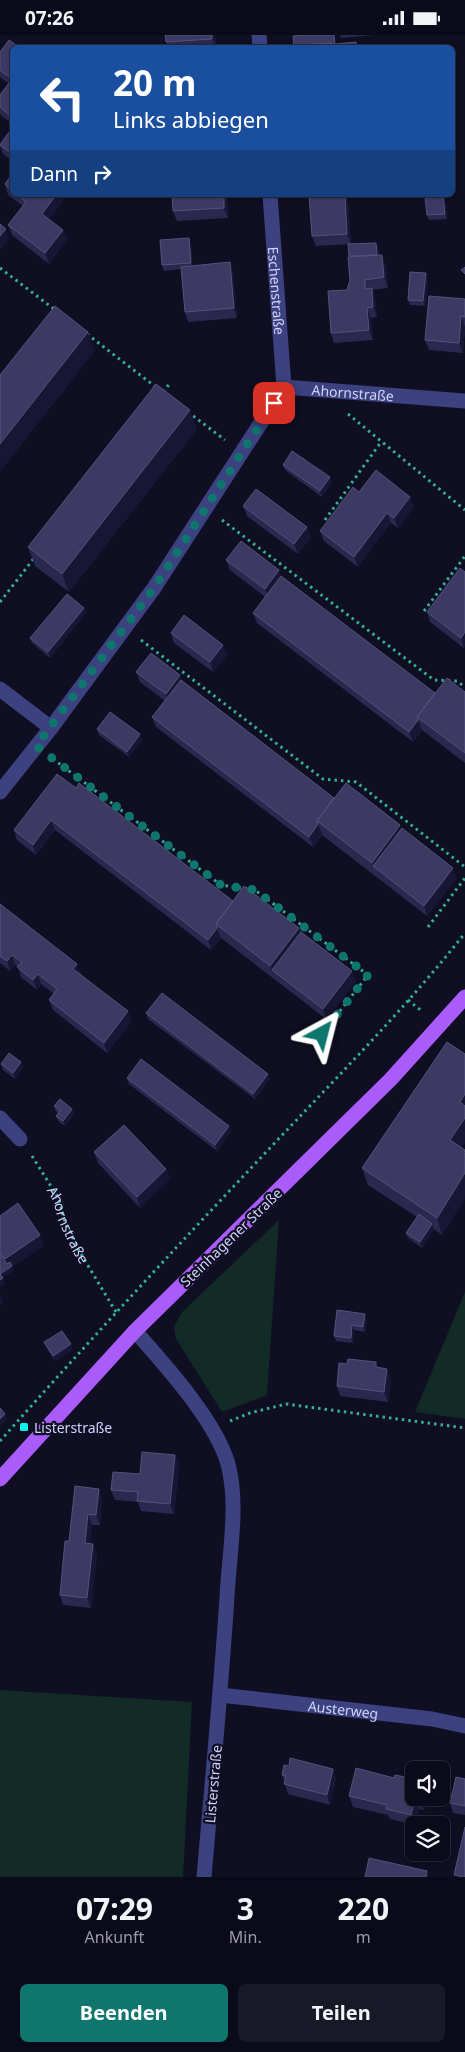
<!DOCTYPE html>
<html lang="de">
<head>
<meta charset="utf-8">
<style>
	body { margin:0; font-family:"Noto Sans",sans-serif; background:#191827; color:#f1f3f6; height:100vh; display:flex; flex-direction:column; font-size:19px; white-space:nowrap }
	* { box-sizing:border-box; margin:0 }
	p { font-size:16px; color:#9a9aa2 }
	.icon { flex:none; width:28px; height:28px; fill:none; stroke:currentColor; stroke-width:2; stroke-linecap:round; stroke-linejoin:round }
	.map { position:relative; height:1842px; overflow:hidden }
	.drawer { display:flex; flex-direction:column; background:#0b0a1a; flex:1 }
	.drawer>* { flex:none }
	.banner { position:absolute; left:10px; top:10px; width:445px; height:152px; border-radius:8px; box-shadow:0 1px 4px #0004,0 0 0 1px #2b2b39; background:#1a4fa0; color:#fff; overflow:hidden }
	.controls { position:absolute; left:405px; top:1726px; display:grid; gap:10px }
	.controls a { display:grid; place-items:center; width:45px; height:45px; border-radius:8px; background:#0b0a1a; box-shadow:0 1px 4px #0004,0 0 0 1px #2b2b39; font-size:25px }
	.pin { position:absolute; display:grid; place-items:center; width:42px; height:42px; color:#fff; margin:-21px; border-radius:10px; box-shadow:0 2px 8px #0006 }
	.me { position:absolute; width:55px; margin:-28px; rotate:38deg; stroke-linejoin:round; filter:drop-shadow(0 0 4px #0008) }
	.turn { display:flex; align-items:center; gap:18px; height:105px; padding:0 20px; font-size:22px }
	.turn .icon { width:65px; height:65px; stroke-width:2.5 }
	.turn b { display:block; font-size:35px; line-height:42px }
	.then { display:flex; align-items:center; height:48px; padding:0 20px; background:#0003; gap:10px; font-size:19px }
	.eta { display:flex; justify-content:space-evenly; align-items:center; height:85px; text-align:center }
	.eta b { font-size:30px; font-weight:700; line-height:35px }
	.cta { display:flex; gap:10px; margin-top:auto; padding:10px 20px }
	.cta a { flex:1; height:58px; border-radius:8px; background:#0f766e; color:#fff; font-size:20px; font-weight:700; line-height:58px; text-align:center }
	.cta a+a { background:#191827; color:#f1f3f6 }
	.status { display:flex; justify-content:space-between; align-items:center; height:35px; padding:0 25px; background:#0b0a1a; direction:ltr }
	.status svg { height:14px; fill:currentColor }
	.map>svg:first-child { display:block }
</style>
</head>
<body>
<div class="status"><b>07:26</b><svg viewBox="0 0 49 12"><path d="M0 12V9h3v3zM5 12V6h3v6zM10 12V3h3v9zM15 12V0h3v12zM26 1h20v11H26zM47 4h2v5h-2z"/></svg></div>
<div class="map">
<svg width="465" height="1842" viewBox="0 0 465 1842">
	<rect width="100%" height="100%" fill="#0f0e22"/>
	<path fill="#122b27" d="M279,1185L267,1360L222,1377L176,1304L174,1292L182,1277Z
		M465,1257V1384L415,1377Z
		M0,1655L192,1667L183,1842H0Z"/>
	<g fill="none" stroke-linecap="round" stroke-linejoin="round">
		<g stroke="#33af97" stroke-width="3" stroke-dasharray="2.5 4" stroke-linecap="butt">
			<path d="M0,233L54,274"/>
			<path d="M87,299L157,353"/>
			<path d="M163,357L171,347"/>
			<path d="M188,377L225,405"/>
			<path d="M348,379L465,475"/>
			<path d="M222,485L434,645L457,646L465,652"/>
			<path d="M325,485L381,407"/>
			<path d="M0,567L35,522"/>
			<path d="M424,576L465,521"/>
			<path d="M141,605L323,744L356,747L465,832"/>
			<path d="M53,724L221,850L255,855L368,940L322,999"/>
			<path d="M428,892L465,843"/>
			<path d="M408,965L423,977"/>
			<path id="s1" d="M32,1121L59,1164L64,1184L78,1214L116,1277"/>
			<path d="M230,1386L250,1378L286,1369L465,1393"/>
			<path d="M0,1406C88,1307 178,1210 269,1114C336,1043 405,974 465,898"/>
		</g>
		<g stroke="#3b427f" stroke-width="15">
			<path d="M259,0L260,12"/>
			<path id="s2" d="M270,160L284,352"/>
			<path id="s3" d="M284,352L465,366"/>
			<path d="M0,654L51,693"/>
			<path d="M0,757L51,693L154,553L284,352"/>
			<path d="M0,1083L20,1104"/>
			<path d="M135,1296C165,1330 216,1386 228,1429C239,1471 229,1519 227,1562C221,1655 212,1749 204,1842"/>
			<path id="s4" d="M220,1660L432,1684L465,1691"/>
		</g>
		<path stroke="#a95cf9" stroke-width="15" d="M0,1444L135,1296L391,1044L465,962"/>
	</g>
	<path fill="#2b284f" d="M215,0L216,12H168L166,7Z
		M340,0H374L341,3Z
		M12,12V89L0,79V60L9,49L0,42V17Z
		M12,93V126L3,119L0,110V109Z
		M12,139V160H61L63,166L49,184L63,195L67,205L49,229L12,200L8,190L23,171L8,160L5,149Z
		M172,160H227L228,183L177,186L173,176Z
		M309,160H346L348,166L351,209L316,211L312,201Z
		M443,160L445,166L447,184L429,185L427,180Z
		M189,203L191,208L192,231L230,227L233,237L237,283L188,287L185,277L181,234L164,236L162,230Z
		M376,208L378,213L379,220L386,230L388,253L372,255L375,263L377,282L371,283L373,305L334,308L331,298L350,245L349,221Z
		M428,244L425,271L410,270L408,265Z
		M465,264V292L463,318L429,315L425,305Z
		M197,394L69,557L35,531L28,512Z
		M283,430L332,447L322,462L285,435Z
		M359,457L414,472L398,493L391,488L358,532L324,506L320,496Z
		M243,471L307,492L311,502L298,519L247,481Z
		M226,525L435,658L465,657V728L422,695L413,707L257,588L253,578L265,562L230,535Z
		M465,537L464,613L430,587L427,577Z
		M86,578L50,623L32,608L30,603Z
		M171,598L227,620L213,637L174,608Z
		M136,637L182,646L334,763L402,793L457,843L427,881L322,800L313,812L156,692L152,682L165,666L140,647Z
		M97,694L142,705L129,722L99,700Z
		M76,753L233,866L299,893L301,897L356,946L326,984L221,903L211,915L55,795L36,820L17,805L14,795Z
		M0,869L81,939L132,986L107,1018L53,975L49,965L54,959L41,949L37,955L21,942L18,932L15,930L10,936L0,928Z
		M146,978L270,1044L255,1064L148,984Z
		M21,1027L23,1032L15,1044L3,1035L1,1029Z
		M127,1043L231,1096L217,1116L129,1049Z
		M54,1071L72,1074L74,1079L65,1091L58,1086L56,1081L58,1078L56,1077Z
		M462,1113L442,1200L434,1194L422,1213L408,1203L406,1198L417,1182L368,1150L362,1133Z
		M94,1117L166,1134L170,1144L140,1173L98,1128Z
		M337,1275L367,1284L365,1297L354,1295L353,1308L336,1306L334,1301Z
		M44,1307L73,1315L55,1326L46,1312Z
		M379,1333L391,1344L388,1367L340,1361L337,1351Z
		M175,1420L179,1430L174,1479L141,1476L138,1467L115,1465L111,1455Z
		M99,1454L102,1464L100,1490H92L90,1509H93L97,1519L91,1573L63,1570L60,1560L69,1506Z
		M289,1731L333,1734L336,1744L330,1770L288,1759L282,1740Z
		M465,1744V1780L453,1778L450,1768Z
		M349,1761L426,1762L424,1775L419,1774L415,1790L390,1784L388,1780L353,1772Z"/>
	<path fill="#181635" d="M212,0H215L216,12L212,4Z
		M56,160H61L63,166L46,189L42,179Z
		M224,160H227L228,183L224,173Z
		M345,160H346L348,166L351,209L347,199Z
		M443,160L445,166L447,184L445,179Z
		M6,194L9,204L0,216V201Z
		M63,195L67,205L49,229L45,218Z
		M189,203L191,208L193,233L191,228Z
		M376,208L378,213L379,225L377,220Z
		M382,220L386,230L388,253L384,242Z
		M230,227L233,237L237,283L234,273Z
		M426,238L428,244L425,271L423,266Z
		M372,253L375,263L377,282L373,272Z
		M367,273L371,283L373,305L369,295Z
		M461,281L465,292L463,318L459,308Z
		M88,297L95,316L0,437V409Z
		M190,375L197,394L69,557L62,539Z
		M330,442L332,447L322,462L320,456Z
		M410,462L414,472L398,493L394,483Z
		M387,478L391,488L358,532L354,522Z
		M307,492L311,502L298,519L294,509Z
		M279,535L283,545L269,564L265,554Z
		M84,573L86,578L50,623L48,617Z
		M465,597V612L464,613L461,603Z
		M223,610L227,620L213,637L210,627Z
		M180,640L184,650L169,669L166,659Z
		M418,685L422,695L413,707L409,697Z
		M140,699L142,705L129,722L127,717Z
		M51,785L55,795L36,820L33,810Z
		M318,789L322,799L313,812L309,802Z
		M400,790L405,803L373,831L372,828Z
		M453,833L457,843L427,881L424,871Z
		M217,893L221,903L211,915L208,905Z
		M299,893L304,907L272,935L275,945L270,931Z
		M12,920L15,930L10,936L7,926Z
		M77,929L81,939L73,934Z
		M352,936L356,946L326,984L323,974Z
		M38,939L41,949L37,955L33,945Z
		M128,976L132,986L107,1018L104,1008Z
		M21,1027L23,1032L15,1044L13,1038Z
		M268,1039L270,1044L255,1064L253,1059Z
		M465,1059V1082L460,1067Z
		M72,1074L74,1079L65,1091L63,1086Z
		M465,1083V1108L456,1121L450,1105Z
		M229,1091L231,1096L217,1116L215,1110Z
		M166,1134L170,1144L140,1173L137,1162Z
		M465,1138V1164L442,1200L437,1183Z
		M432,1189L434,1194L422,1213L420,1207Z
		M40,1200L44,1211L12,1232L14,1236L3,1243L5,1249L0,1252V1239L9,1233L5,1224Z
		M0,1259L3,1268L0,1270Z
		M365,1279L367,1284L365,1297L363,1292Z
		M352,1290L354,1295L353,1308L351,1303Z
		M71,1309L73,1315L55,1326L53,1321Z
		M387,1334L391,1344L388,1367L384,1357Z
		M5,1379L7,1384L0,1391V1384Z
		M175,1420L179,1430L174,1479L170,1469Z
		M99,1454L102,1464L100,1490L96,1480Z
		M88,1479L92,1490L89,1518L85,1508Z
		M93,1509L97,1519L91,1573L87,1563Z
		M333,1734L336,1744L330,1770L327,1760Z
		M420,1762H426L424,1775L420,1765Z
		M415,1764L419,1774L415,1790L411,1780Z
		M427,1836L429,1841V1842H426Z"/>
	<path fill="#3c3a62" stroke="#54527a" d="M165,0H212V4L166,7Z
		M304,0H334L335,9L356,7L357,12H334L332,8L298,10V12H294L293,1Z
		M9,5L19,12H12V82L0,72V60L12,44L0,35V17Z
		M332,8V12H298V10Z
		M12,93V119L0,110Z
		M12,139V156L5,149Z
		M18,160H56L42,179L63,195L45,218L8,190L26,167Z
		M172,160H224V173L173,176Z
		M309,160H345L347,199L312,201Z
		M443,160L445,179L427,180L425,162Z
		M0,189L6,194L0,201Z
		M189,203L191,228L162,230L160,205Z
		M376,208L377,220L349,221L348,209Z
		M382,220L384,242L365,245V254L372,253L373,272L367,273L369,295L331,298L328,256L347,255L350,245L348,222Z
		M230,227L234,273L185,277L181,232Z
		M465,232V239L461,235Z
		M410,237L426,238L423,266L408,265Z
		M429,261L465,264V282L461,281L459,308L425,305Z
		M55,271L88,297L0,409V340Z
		M156,349L190,375L62,539L28,512Z
		M292,416L330,442L320,456L283,430Z
		M376,435L410,462L394,483L387,478L354,522L320,496L353,452L359,457Z
		M256,454L307,492L294,509L243,471Z
		M241,506L279,535L265,554L226,525Z
		M460,533L465,537V597L461,603L427,577Z
		M281,541L435,658L417,682L418,685L409,697L253,578Z
		M67,559L84,573L48,617L30,603Z
		M184,580L223,610L210,627L171,598Z
		M151,618L180,640L166,659L136,637Z
		M447,643L465,657V718L417,682Z
		M181,645L334,763L317,786L318,789L309,802L152,682Z
		M110,677L140,699L127,717L97,694Z
		M57,739L76,753L79,748L233,866L216,889L217,893L208,905L51,785L33,810L14,795Z
		M346,748L400,790L372,828L317,786Z
		M402,793L453,833L424,871L373,831Z
		M244,851L299,893L270,931L216,889Z
		M0,869L77,929L73,934L128,976L104,1008L49,965L57,954L38,939L33,945L17,932L22,927L12,920L7,926L0,921Z
		M301,897L352,936L323,974L272,935Z
		M162,958L268,1039L253,1059L146,978Z
		M447,1007L465,1019V1059L460,1067L465,1071V1083L450,1105L465,1115L464,1118L465,1119V1138L437,1183L362,1133Z
		M9,1018L21,1027L13,1038L1,1029Z
		M141,1024L229,1091L215,1110L127,1043Z
		M60,1064L72,1074L63,1086L56,1081L60,1076L54,1071Z
		M124,1090L166,1134L137,1162L94,1117Z
		M18,1168L40,1200L5,1224L0,1216V1181Z
		M419,1179L432,1189L420,1207L406,1198Z
		M0,1218L7,1229L10,1227L12,1231L0,1239L3,1243L0,1245Z
		M337,1275L365,1279L363,1292L352,1290L351,1303L334,1301Z
		M62,1296L71,1309L53,1321L44,1307Z
		M348,1324L376,1327V1332L387,1334L384,1357L337,1351L339,1328L347,1329Z
		M0,1373L5,1379L0,1384Z
		M142,1417L175,1420L170,1469L137,1466L138,1457L111,1455L113,1437L140,1439Z
		M75,1451L99,1454L96,1480L88,1479L85,1508L93,1509L87,1563L60,1560L65,1506H69Z
		M290,1723L333,1734L327,1760L284,1749L286,1741L282,1740L284,1730L289,1731Z
		M356,1733L394,1743L395,1740L410,1743L411,1738L414,1739V1762H420V1765L415,1764L411,1780L386,1774L387,1770L349,1761Z
		M456,1742L465,1744V1771L450,1768Z
		M465,1792V1842H463L454,1840Z
		M369,1823L427,1836L426,1842H365Z"/>
	<g fill="none" stroke-linecap="round" stroke-linejoin="round">
		<path stroke="#0f766e" stroke-width="9" stroke-dasharray="0 16.2" d="M274,368L154,553L36,711L221,850L255,855L368,940L322,999"/>
	</g>
	<rect fill="#09f1e9" stroke="#0f0e22" stroke-width="2" x="19" y="1387" width="10" height="10" rx="2.5"/>
	<g text-anchor="middle" dominant-baseline="central" stroke-width="4.5" stroke-linejoin="round" paint-order="stroke">
		<g font-size="14" fill="#d1d2fd" stroke="#0f0e22">
			<text stroke="none"><textPath href="#s2" startOffset="96">Eschenstraße</textPath></text>
			<text stroke="none"><textPath href="#s3" startOffset="69">Ahornstraße</textPath></text>
			<text stroke="none"><textPath href="#s1" startOffset="78">Ahornstraße</textPath></text>
			<text transform="translate(231 1202) rotate(-44)">Steinhagener Straße</text>
			<text stroke="none"><textPath href="#s4" startOffset="124">Austerweg</textPath></text>
			<text transform="translate(213 1749) rotate(-85)">Listerstraße</text>
		</g>
		<g font-size="14" fill="#d1d2fd" stroke="#0f0e22" text-anchor="start">
			<text x="34" y="1392">Listerstraße</text>
		</g>
	</g>
</svg>
<div class="controls">
<a><svg class="icon" aria-label="sound" viewBox="0 0 24 24"><path d="M4 9h4l5-4v14l-5-4H4zM17 9q2 3 0 6"/></svg></a>
<a><svg class="icon" aria-label="layers" viewBox="0 0 24 24"><path d="M12 4l9 5-9 5-9-5zM3 14l9 5 9-5"/></svg></a>
</div>
<div class="pin" style="left:274px;top:368px;background:#d93025"><svg class="icon" aria-label="arrive" viewBox="0 0 24 24"><path d="M6 21V4h12l-3 4 3 4H6"/></svg></div>
<svg class="me" style="left:322px;top:999px" viewBox="-20 -20 40 40"><path d="M0-17L14 15 0 8-14 15z" fill="#0f766e" stroke="#fff" stroke-width="4"/></svg>
<div class="banner">
<div class="turn"><svg class="icon" aria-label="left" viewBox="0 0 24 24"><path d="M17 20v-9H6M10 6l-5 5 5 5"/></svg><div><b>20 m</b>Links abbiegen</div></div>
<div class="then">Dann<svg class="icon" aria-label="right" viewBox="0 0 24 24"><path d="M7 20v-9h11M14 6l5 5-5 5"/></svg></div>
</div>
</div>
<section class="drawer">
<div class="eta">
<div><b>07:29</b><p>Ankunft</p></div>
<div><b>3</b><p>Min.</p></div>
<div><b>220</b><p>m</p></div>
</div>
<div class="cta"><a>Beenden</a><a>Teilen</a></div>
</section>
</body>
</html>
